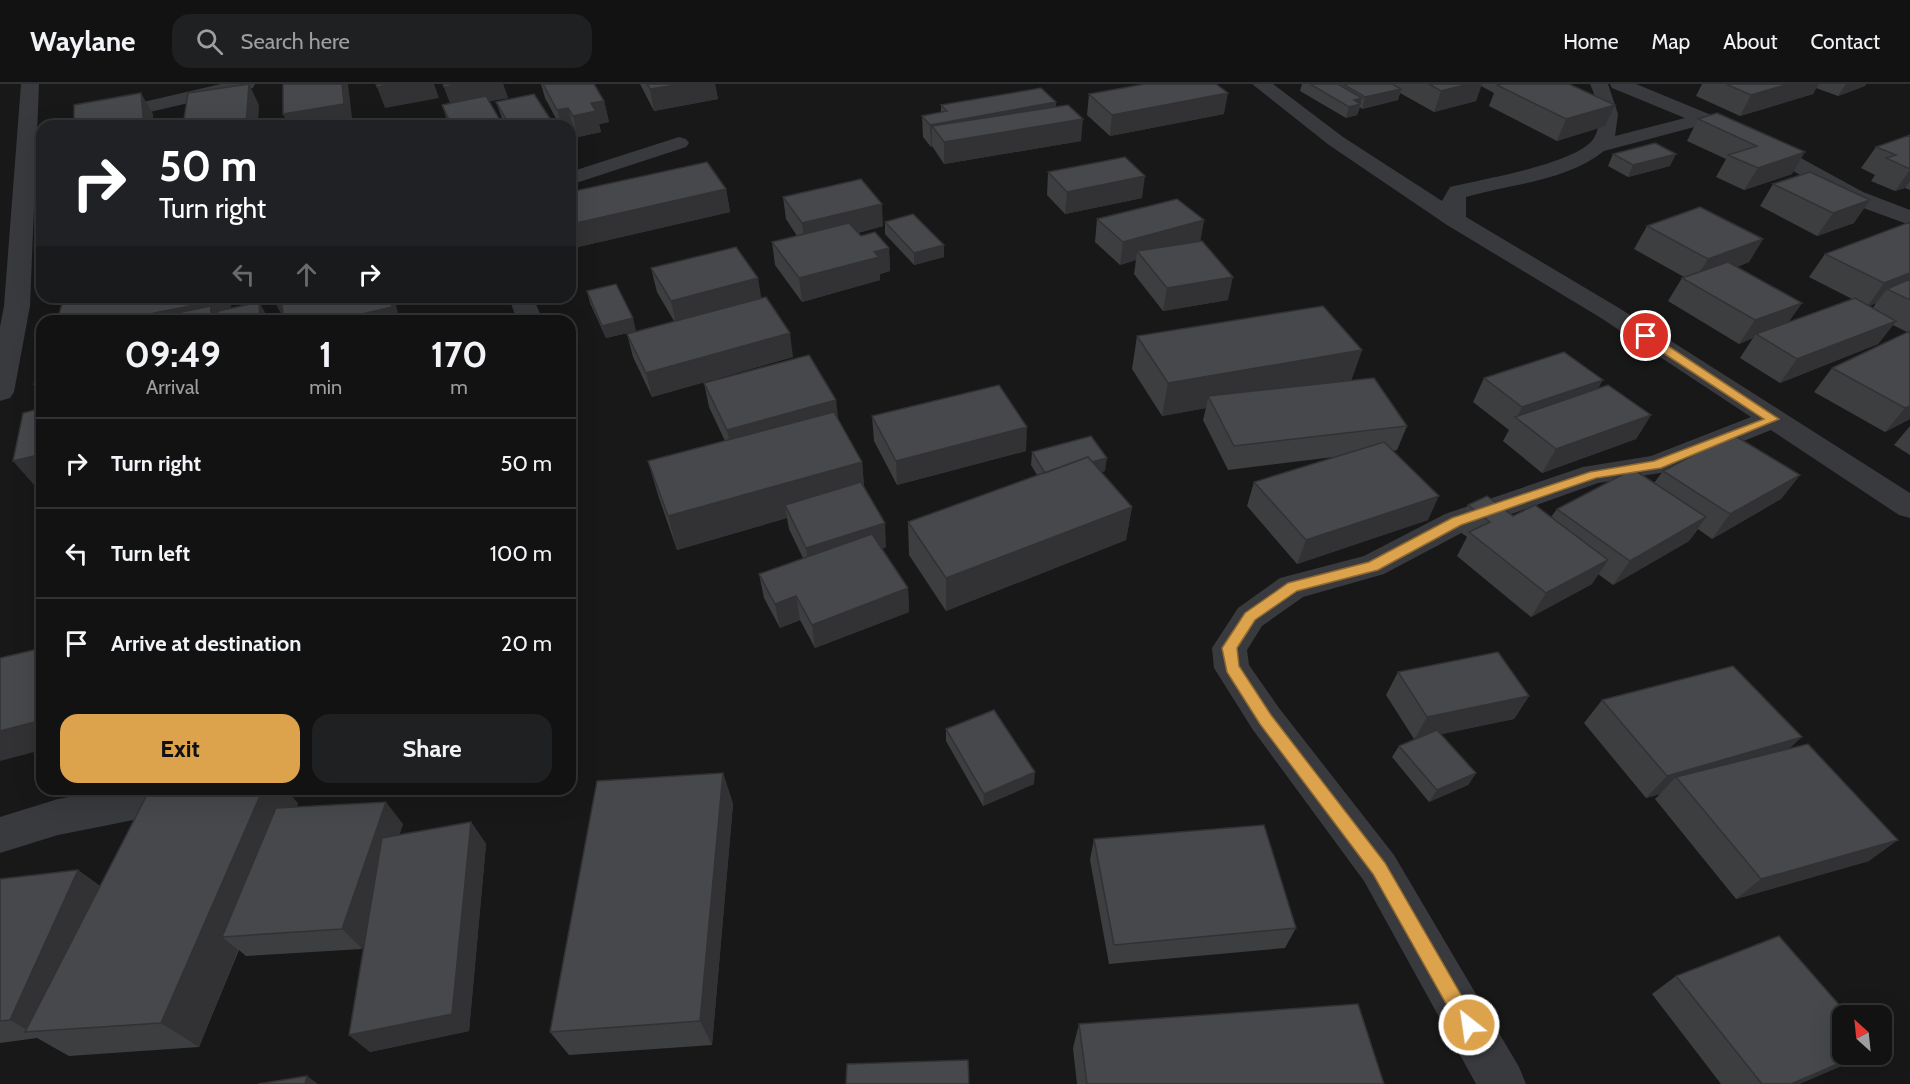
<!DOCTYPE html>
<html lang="en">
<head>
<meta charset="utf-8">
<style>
	body { margin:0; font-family:Cabin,sans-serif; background:#1f2021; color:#f1f3f6; height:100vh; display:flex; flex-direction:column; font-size:22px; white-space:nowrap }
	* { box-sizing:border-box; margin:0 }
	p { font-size:20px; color:#9c9ea0 }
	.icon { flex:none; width:33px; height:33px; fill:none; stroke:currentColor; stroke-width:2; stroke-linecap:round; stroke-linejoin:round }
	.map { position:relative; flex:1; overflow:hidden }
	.drawer { position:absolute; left:36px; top:231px; width:540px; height:480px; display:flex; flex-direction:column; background:#121213; border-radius:18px; box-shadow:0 6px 24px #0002,0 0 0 2px #313233 }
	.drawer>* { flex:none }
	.guide { position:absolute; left:36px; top:36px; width:540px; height:183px; border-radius:18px; box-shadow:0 6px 24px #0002,0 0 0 2px #313233; background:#202124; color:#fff; overflow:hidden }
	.needle { width:39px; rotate:333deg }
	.controls { position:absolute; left:1832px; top:921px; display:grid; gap:12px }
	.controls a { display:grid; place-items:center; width:60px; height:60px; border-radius:12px; background:#121213; box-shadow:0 6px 24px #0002,0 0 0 2px #313233; font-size:30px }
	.pin { position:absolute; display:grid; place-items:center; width:51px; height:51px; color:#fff; margin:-26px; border:3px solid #fff; border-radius:50%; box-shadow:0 2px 6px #0007 }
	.me { position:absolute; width:66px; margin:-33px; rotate:330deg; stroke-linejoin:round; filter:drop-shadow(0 0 4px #0008) }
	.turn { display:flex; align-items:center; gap:21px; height:126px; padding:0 24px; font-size:27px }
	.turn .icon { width:78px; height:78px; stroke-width:2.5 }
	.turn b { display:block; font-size:42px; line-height:51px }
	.lanes { display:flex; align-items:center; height:57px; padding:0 24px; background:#0003; justify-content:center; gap:30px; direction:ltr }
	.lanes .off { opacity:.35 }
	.eta { display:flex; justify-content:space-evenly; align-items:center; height:102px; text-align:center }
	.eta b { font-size:36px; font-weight:700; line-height:42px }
	.primary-button { display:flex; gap:12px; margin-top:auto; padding:12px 24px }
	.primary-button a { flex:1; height:69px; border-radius:18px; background:#dda34c; color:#111; font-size:24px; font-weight:700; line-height:69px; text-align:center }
	.primary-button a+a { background:#1f2021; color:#f1f3f6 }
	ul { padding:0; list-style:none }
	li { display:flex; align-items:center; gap:18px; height:90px; padding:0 24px; border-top:2px solid #313233 }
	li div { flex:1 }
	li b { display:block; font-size:22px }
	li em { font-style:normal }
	header { display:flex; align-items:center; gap:36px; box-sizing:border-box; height:84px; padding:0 30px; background:#121213; border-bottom:2px solid #313233 }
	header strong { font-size:28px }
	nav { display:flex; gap:33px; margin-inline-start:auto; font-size:21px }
	.search { width:420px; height:54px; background:#1f2021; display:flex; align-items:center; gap:15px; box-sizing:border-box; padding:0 21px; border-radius:18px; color:#9c9ea0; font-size:22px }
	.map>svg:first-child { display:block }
</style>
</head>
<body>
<header>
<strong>Waylane</strong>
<div class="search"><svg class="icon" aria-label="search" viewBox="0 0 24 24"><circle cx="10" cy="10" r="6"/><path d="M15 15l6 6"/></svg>Search here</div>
<nav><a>Home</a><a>Map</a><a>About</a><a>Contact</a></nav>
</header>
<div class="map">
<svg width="1910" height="1000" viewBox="0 0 1910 1000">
	<rect width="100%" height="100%" fill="#181819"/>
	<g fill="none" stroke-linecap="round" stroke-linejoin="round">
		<path fill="#393a3e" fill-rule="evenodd" d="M21,0H39L30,222L14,308L10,314L0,317V243L4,222Z
			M221,0H255L253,4L90,42H54L57,38Z
			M1252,0H1273L1343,53L1442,117L1450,103C1481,95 1578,80 1594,54C1604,37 1597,16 1590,0H1608L1618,30L1615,52L1685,34L1612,4L1610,0H1636L1755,49L1863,108L1910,126V141L1847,118L1741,57L1702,41L1604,67C1567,97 1511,100 1466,113V133L1619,224L1910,409V434L1899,431L1771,346L1666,388L1598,399L1467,446L1384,490L1303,513L1262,542L1247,566L1249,581L1279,624L1394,771L1519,983L1526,1000H1476L1364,797L1253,646L1214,584L1212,564L1238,524L1280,494L1364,472L1445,430L1583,383L1651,372L1751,333L1601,234L1447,141L1329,61Z
			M679,53L686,55L689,59L686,63L570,101V88Z
			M509,213H533L543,237H517Z
			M113,705H223L218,717L204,722L58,751L0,769V733L58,715Z"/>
	</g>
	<path fill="#3d3e40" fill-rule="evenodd" d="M443,0H503L508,14L489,17L502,42H449L442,21L450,19Z
		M541,0H594L604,17L609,38L599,40L601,48L578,53L574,45L570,42H560L545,14Z
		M640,0H715L718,15L654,27Z
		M1302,0H1569L1615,21L1605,42L1557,57L1489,22L1494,9L1481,2L1476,17L1434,28L1400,9L1398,16L1362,25L1360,23L1357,31L1346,34L1300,7Z
		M1702,0H1866L1865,2L1838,12L1816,4L1813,10L1740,32L1696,12Z
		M1089,10L1224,30L1110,52L1087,31Z
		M496,18L553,42H505Z
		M1056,18V23L1081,57L944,80L932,62L931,63L923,53L922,32L941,28V21Z
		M1717,29L1792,90L1744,106L1716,93L1726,75L1687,57L1698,35Z
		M1910,51V106L1905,104L1895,107L1871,97L1875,91L1861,84L1876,63Z
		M1613,70L1670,82L1628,93L1608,82Z
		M1048,88L1142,114L1065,130L1047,111Z
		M1773,100L1854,139L1817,152L1760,122Z
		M726,105L730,128L578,163L570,146V108Z
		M783,113L883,142L858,149L861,152L889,164L890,187L880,190V196L802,218L775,181L772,158L797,152L786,135Z
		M1097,135L1204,136L1200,157L1228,216L1163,227L1134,190L1136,176L1120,181L1095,158Z
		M885,138L944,173L914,181L885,150Z
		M1910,138V335L1885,348L1814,308L1832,284L1907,248L1893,241L1878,260L1780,299L1740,274L1753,254L1739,260L1668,217L1682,194L1684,193L1634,165L1647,142L1763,155L1749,178L1737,183L1802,219L1788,238L1852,215L1809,193L1825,170ZM1876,219L1873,224L1869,222Z
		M651,184L761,214L793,273L652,313L633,273L627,250L674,237L657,208Z
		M587,207L636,247L606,254L590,219Z
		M1137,252L1362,266L1351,297L1407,342L1397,366L1392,367L1428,436L1297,480L1247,422L1254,398L1334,373L1228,386L1203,336L1206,324L1162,332L1132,285Z
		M1484,294L1598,305L1651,331L1636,355L1542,389L1503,357L1509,346L1473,318Z
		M704,299L838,336L862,378L864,404L886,463L882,465L908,504L909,528L815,564L800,536L780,544L764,514L759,490L803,474L789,445L787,434L677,466L658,411L648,377L725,357L709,323Z
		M872,332L1026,367L897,401L874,357Z
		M1910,342V371L1894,361Z
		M1032,368L1105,387L1101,388L1132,423L1126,456L946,527L909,471L908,438L1037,391L1031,381Z
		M1663,387L1800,391L1781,415L1712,455L1698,445L1689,457L1613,501L1598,490L1592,500L1531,533L1457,472L1467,453L1456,445L1468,421L1513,432L1551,433L1557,425L1654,399Z
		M1398,588L1529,612L1514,635L1441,650L1476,689L1468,701L1429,718L1392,673L1399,662L1414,655L1386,611Z
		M1602,616L1789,665L1869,777L1736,815L1655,715L1660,710L1646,714L1584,639Z
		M946,645L1034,700L983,722L946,657Z
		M723,689L733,720L712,961L569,971L550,948Z
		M298,719L297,723L403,740L399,751L471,738L486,760L469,947L370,968L349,951L365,857L362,865L246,872L239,866L199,963L69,972L37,954L0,959V795L78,786L100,802Z
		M1094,755L1296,844L1285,864L1109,880L1090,776Z
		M1676,892L1842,970H1865L1846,980L1799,1000H1721L1652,910Z
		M1079,940L1384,1000H1077L1073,964Z"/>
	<path fill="#323234" d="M249,0L259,21L258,42H238Z
		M342,0H348L353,42H289L283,30Z
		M393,0H434L439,14L385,24L377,3Z
		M459,0H503L508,14L452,24L444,3Z
		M682,0H715L718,15L654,27L650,5Z
		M1468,0H1482L1476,17L1434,28L1441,7Z
		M1789,0H1819L1813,10L1740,32L1751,11Z
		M1846,0H1866L1865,2L1838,12Z
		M1401,5L1398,16L1362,25L1365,13Z
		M141,9L153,30L154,42H144Z
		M1228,9L1224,30L1110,52L1112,31Z
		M1362,14L1357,31L1346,34L1349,23L1354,16Z
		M604,17L609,38L599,40L601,48L578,53L573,32L591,19Z
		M1056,18L1055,40L1083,35L1081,57L944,80V58L932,42V62L931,63L930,41Z
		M1615,21L1605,42L1557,57L1566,35Z
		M568,24L574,45L570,46V42H562L557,26Z
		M551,36L553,42H522Z
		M501,38L502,42H480Z
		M1805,68L1792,90L1744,106L1758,84Z
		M1676,70L1670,82L1628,93L1633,81Z
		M1910,86V97L1905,104L1895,107Z
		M1145,92L1142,114L1065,130L1067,108Z
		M726,105L730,128L578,163L572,140Z
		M1870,116L1854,139L1817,152L1833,129Z
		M882,120L883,142L805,162L802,139Z
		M1204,136L1200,159L1137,167L1136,176L1120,181L1123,158Z
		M1763,155L1749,178L1694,198L1708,175Z
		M944,161V173L914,181V169Z
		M889,164L890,187L880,190V196L802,218L799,194L874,168Z
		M1910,189V206L1887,205L1876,219L1867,223L1884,199Z
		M1233,193L1228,216L1163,227L1167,204Z
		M758,194L762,218L676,241L671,217Z
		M215,213H232L230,237H114Z
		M272,213H387L285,237Z
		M389,213H394L400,237H332Z
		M259,218L270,237H260Z
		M1802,219L1786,242L1756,250L1753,254L1739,260L1755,236Z
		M633,234L636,247L606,254L602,242Z
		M1896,237L1878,260L1780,299L1797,275Z
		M790,249L793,273L652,313L646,289Z
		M1362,266L1350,299L1208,312L1206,324L1162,332L1168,299Z
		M1603,296L1589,320L1517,334L1522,323Z
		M42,299V310L34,300Z
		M836,316L839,340L732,370L727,346Z
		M1910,322V335L1885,348L1905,324Z
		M1651,331L1636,355L1542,389L1556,365Z
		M1027,343L1026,367L897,401L896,377Z
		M42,370V410L13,377Z
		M1107,374L1105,387L1045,403L1046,391Z
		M862,378L865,412L785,421L787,434L677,466L668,432Z
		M1800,391L1781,415L1712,455L1730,430Z
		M1439,412L1428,436L1297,480L1306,456Z
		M1132,423L1126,456L946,527V494Z
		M1706,433L1689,457L1613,501L1630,477Z
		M885,439L886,463L810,488L806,464Z
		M1608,476L1592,500L1531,533L1546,509Z
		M908,504L909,528L815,564L812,541Z
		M796,512L800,536L780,544L775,520Z
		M1529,612L1514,635L1414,656L1427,633Z
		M42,636V666L0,677V647Z
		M1802,653L1778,675L1676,693L1660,710L1646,714L1667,692Z
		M1035,688L1034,700L983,722L984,710Z
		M723,689L733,720L712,961L700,937Z
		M1476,689L1468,701L1429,718L1437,706Z
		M263,705H285L298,719L244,851L222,853L238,866L199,963L161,939Z
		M386,718L403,740L362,865L342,845Z
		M471,738L486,760L469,947L370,968L349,951Z
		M1898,756L1869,777L1736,815L1761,795Z
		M78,786L105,807L31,948L10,936Z
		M1861,970H1865L1846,980L1799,1000H1791Z
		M307,992L318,1000H305Z"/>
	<path fill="#47484b" stroke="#323234" stroke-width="1.5" d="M249,0L246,41L238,42H183L188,9Z
		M283,0H342L344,20L283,30Z
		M376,0H393L377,3Z
		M443,0H459L444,3Z
		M543,0H594L604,17L591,19L596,27L573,32L568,24L557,26Z
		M647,0H682L650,5Z
		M1145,0H1216L1228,9L1112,31L1089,10Z
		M1310,0H1338L1362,14L1354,16L1360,20L1349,23Z
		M1343,0H1392L1401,5L1365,13Z
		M1429,0H1468L1441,7Z
		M1501,0H1569L1615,21L1566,35L1497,1Z
		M1726,0H1789L1751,11Z
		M1041,4L1056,18L930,41L922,32L947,27L941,21Z
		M141,9L144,42H74V21Z
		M534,10L551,36L522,42H510L496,18Z
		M486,12L501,38L480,42H452L442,21Z
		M1068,21L1083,35L944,58L932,42Z
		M1717,29L1805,68L1758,84L1728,71L1757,62L1698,35Z
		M338,35L341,42H304Z
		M1910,51V85L1886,74L1896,71L1876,63Z
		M1655,59L1676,70L1633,81L1613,70Z
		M1125,73L1145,92L1067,108L1048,88Z
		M707,78L726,105L572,140L570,137V108Z
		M1810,88L1870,116L1833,129L1773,100Z
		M861,95L882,120L802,139L783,113Z
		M1177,115L1204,136L1123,158L1097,135Z
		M1700,123L1763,155L1708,175L1647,142Z
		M913,130L944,161L914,169L885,138Z
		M1910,138V189L1884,199L1825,170Z
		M849,139L861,152L875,148L889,164L874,168L879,173L799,194L772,158Z
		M1202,157L1233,193L1167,204L1137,167Z
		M736,163L758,194L671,217L651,184Z
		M1728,178L1802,219L1755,236L1682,194Z
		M1910,195V216L1887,205Z
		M616,200L633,234L602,242L587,207Z
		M64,213H215V217L114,237H57Z
		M286,213H389L392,223L332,237H284L281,214Z
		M766,213L790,249L646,289L627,250Z
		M1855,214L1896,237L1797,275L1756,250Z
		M259,218L260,237H218V227Z
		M211,222L210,237H138Z
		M1323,222L1362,266L1168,299L1137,252Z
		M1910,247V322L1905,324L1832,284Z
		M1564,268L1603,296L1522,323L1484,294Z
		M42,270V299L34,300Z
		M809,271L836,316L727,346L704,299Z
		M1374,294L1407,342L1234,362L1208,312Z
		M999,301L1027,343L896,377L872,332Z
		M1608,301L1651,331L1556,365L1515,333Z
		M42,324V370L13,377L23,329Z
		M834,328L862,378L668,432L648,377Z
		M1732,350L1800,391L1730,430L1663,387Z
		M1091,352L1107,374L1092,378L1088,373L1045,389L1032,368Z
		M1384,358L1439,412L1306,456L1254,398Z
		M1088,373L1132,423L946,494L908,438Z
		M1633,385L1706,433L1630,477L1557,425Z
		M861,398L885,439L806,464L785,421Z
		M1487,412L1513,432L1535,421L1608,476L1546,509L1469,448L1490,438L1468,421Z
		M872,450L908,504L812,541L796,512L775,520L759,490Z
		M42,564V636L0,647V574Z
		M1498,568L1529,612L1427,633L1398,588Z
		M1733,582L1802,653L1667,692L1602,616Z
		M994,626L1035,688L984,710L946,645Z
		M1437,646L1476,689L1437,706L1399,662Z
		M1808,660L1898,756L1761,795L1676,693Z
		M723,689L700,937L550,948L597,697Z
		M150,705H263L161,939L25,948Z
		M386,718L342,845L222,853L276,724Z
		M471,738L452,930L349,951L382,754Z
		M1264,741L1296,844L1114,861L1094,755Z
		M78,786L10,936L0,937V795Z
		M1779,852L1849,932H1842V970H1861L1791,1000H1762L1676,892Z
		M1358,920L1384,1000H1087L1079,940Z
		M968,976L969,1000H846L847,980Z
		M307,992L305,1000H258Z"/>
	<path fill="#dda34c" stroke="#906a31" stroke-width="1.5" d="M1642,250H1650L1779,335L1661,384L1596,394L1461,441L1378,486L1297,507L1255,536L1237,564L1239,582L1271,631L1385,779L1475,935L1478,941L1475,948L1469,951L1462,948L1373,790L1260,640L1227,588L1222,564L1245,529L1288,499L1369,478L1452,434L1590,388L1654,377L1764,335L1642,255Z"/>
</svg>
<div class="controls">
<a><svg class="needle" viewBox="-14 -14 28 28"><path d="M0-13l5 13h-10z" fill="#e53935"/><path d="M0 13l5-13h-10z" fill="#9c9ea0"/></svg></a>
</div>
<div class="pin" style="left:1646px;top:252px;background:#d93025"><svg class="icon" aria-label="arrive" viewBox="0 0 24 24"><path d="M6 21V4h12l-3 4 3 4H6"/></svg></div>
<svg class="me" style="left:1469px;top:941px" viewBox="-20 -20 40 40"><circle r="17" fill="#dda34c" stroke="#fff" stroke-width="3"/><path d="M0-11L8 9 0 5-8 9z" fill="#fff"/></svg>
<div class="guide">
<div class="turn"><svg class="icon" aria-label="right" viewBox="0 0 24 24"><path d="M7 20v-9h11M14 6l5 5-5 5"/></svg><div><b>50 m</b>Turn right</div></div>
<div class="lanes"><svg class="icon off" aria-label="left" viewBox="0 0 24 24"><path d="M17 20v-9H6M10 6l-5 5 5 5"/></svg><svg class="icon off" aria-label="ahead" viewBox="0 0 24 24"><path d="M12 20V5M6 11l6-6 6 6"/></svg><svg class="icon" aria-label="right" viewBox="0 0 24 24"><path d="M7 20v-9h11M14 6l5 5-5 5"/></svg></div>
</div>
<section class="drawer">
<div class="eta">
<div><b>09:49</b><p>Arrival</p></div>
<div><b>1</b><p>min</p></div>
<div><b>170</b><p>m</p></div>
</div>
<ul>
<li><svg class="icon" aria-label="right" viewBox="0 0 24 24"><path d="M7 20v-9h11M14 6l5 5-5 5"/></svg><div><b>Turn right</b></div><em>50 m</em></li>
<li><svg class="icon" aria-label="left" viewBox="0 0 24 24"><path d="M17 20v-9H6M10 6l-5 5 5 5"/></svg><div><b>Turn left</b></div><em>100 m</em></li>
<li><svg class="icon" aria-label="arrive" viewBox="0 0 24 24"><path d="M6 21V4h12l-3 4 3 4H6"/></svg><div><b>Arrive at destination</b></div><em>20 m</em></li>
</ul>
<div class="primary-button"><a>Exit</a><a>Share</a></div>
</section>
</div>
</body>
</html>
